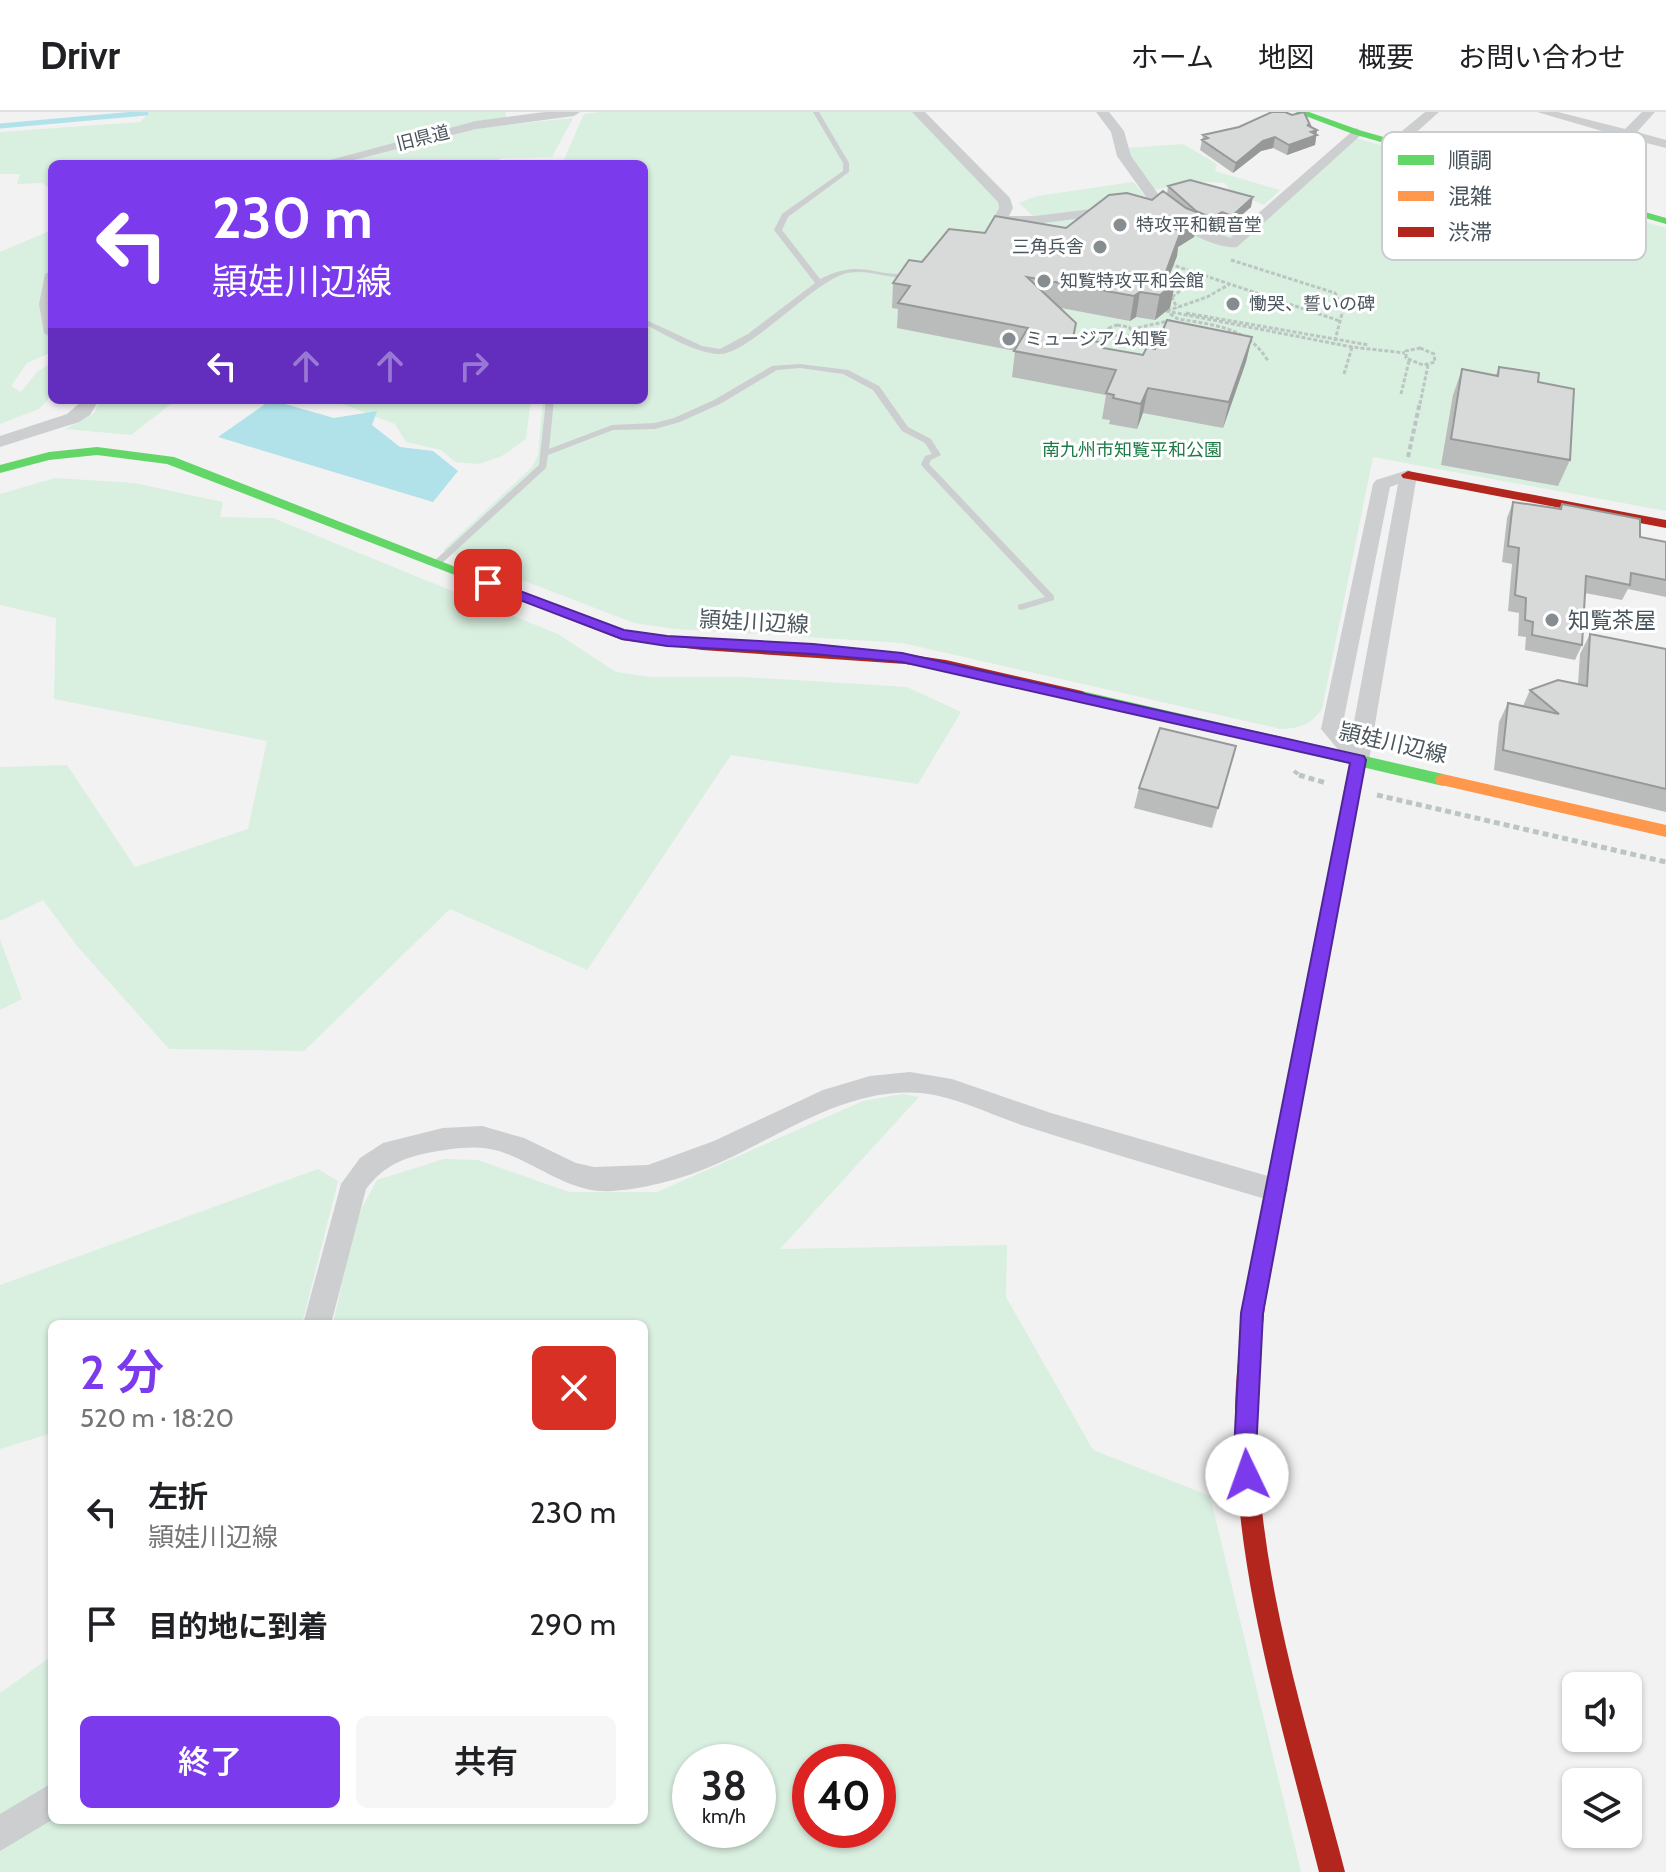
<!DOCTYPE html>
<html lang="ja">
<head>
<meta charset="utf-8">
<style>
	body { margin:0; font-family:Cabin,"Noto Sans JP",sans-serif; background:#f6f6f6; color:#202124; height:100vh; display:flex; flex-direction:column; font-size:30px; white-space:nowrap }
	* { box-sizing:border-box; margin:0 }
	p { font-size:26px; color:#757577 }
	.icon { flex:none; width:44px; height:44px; fill:none; stroke:currentColor; stroke-width:2; stroke-linecap:round; stroke-linejoin:round }
	.map { position:relative; flex:1; overflow:hidden }
	.sheet { position:absolute; left:48px; top:1208px; width:600px; height:504px; display:flex; flex-direction:column; background:#fff; border-radius:12px; box-shadow:0 2px 6px #0004 }
	.sheet>* { flex:none }
	.hud { position:absolute; left:48px; top:48px; width:600px; height:244px; border-radius:12px; box-shadow:0 2px 6px #0004; background:#7c3aed; color:#fff; overflow:hidden }
	.tools { position:absolute; left:1562px; top:1560px; display:grid; gap:16px }
	.tools a { display:grid; place-items:center; width:80px; height:80px; border-radius:12px; background:#fff; box-shadow:0 2px 6px #0004; font-size:40px }
	.speed { position:absolute; left:672px; top:1632px; display:flex; gap:16px; font-size:40px; font-weight:700; text-align:center }
	.speed>* { display:grid; place-content:center; width:104px; height:104px; border-radius:50%; background:#fff; box-shadow:0 2px 6px #0004; line-height:1 }
	.speed small { font-size:20px; font-weight:400 }
	.speed .limit { border:12px solid #d22; background:#fff; color:#111 }
	.pin { position:absolute; display:grid; place-items:center; width:68px; height:68px; color:#fff; margin:-34px; border-radius:16px; box-shadow:0 4px 12px #0006 }
	.me { position:absolute; width:88px; margin:-44px; rotate:357deg; stroke-linejoin:round; filter:drop-shadow(0 0 6px #0008) }
	.turn { display:flex; align-items:center; gap:28px; height:168px; padding:0 32px; font-size:36px }
	.turn .icon { width:104px; height:104px; stroke-width:2.5 }
	.turn b { display:block; font-size:56px; line-height:68px }
	.lanes { display:flex; align-items:center; height:76px; padding:0 32px; background:#0003; justify-content:center; gap:40px; direction:ltr }
	.lanes .off { opacity:.35 }
	.round { display:grid; place-items:center; flex:none; width:84px; height:84px; border-radius:12px; background:#f6f6f6 }
	.overview { display:flex; align-items:center; justify-content:space-between; height:136px; padding:0 32px }
	h1 { font-size:48px; font-weight:600; line-height:60px; color:#7c3aed }
	.cta { display:flex; gap:16px; margin-top:auto; padding:16px 32px }
	.cta a { flex:1; height:92px; border-radius:12px; background:#7c3aed; color:#fff; font-size:32px; font-weight:600; line-height:92px; text-align:center }
	.cta a+a { background:#f6f6f6; color:#202124 }
	ul { padding:0; list-style:none }
	li { display:flex; align-items:center; gap:24px; height:112px; padding:0 32px }
	li div { flex:1 }
	li b { display:block; font-size:30px }
	li em { font-style:normal }
	header { display:flex; align-items:center; gap:48px; box-sizing:border-box; height:112px; padding:0 40px; background:#fff; border-bottom:2px solid #e0e0e0 }
	header strong { font-size:38px }
	nav { display:flex; gap:44px; margin-inline-start:auto; font-size:28px }
	.map>svg:first-child { display:block }
</style>
</head>
<body>
<header>
<strong>Drivr</strong>
<nav><a>ホーム</a><a>地図</a><a>概要</a><a>お問い合わせ</a></nav>
</header>
<div class="map">
<svg width="1666" height="1760" viewBox="0 0 1666 1760">
	<rect width="100%" height="100%" fill="#f2f2f2"/>
	<path fill="#d9efe0" fill-rule="evenodd" d="M150,0H506V13L573,6L552,45L500,46L499,52H52V78L42,71L17,72L20,62H0V20L140,10Z
		M601,0H913L998,89L999,96L990,110C1005,110 1019,111 1034,111C1076,108 1208,83 1236,122L1356,26L1666,116V399L1373,345L1322,597C1311,613 1300,616 1281,617L902,531L675,517L634,511L443,438L532,355L538,343L543,288H644V52H562L584,2Z
		M1183,32L1217,52L1215,59L1280,78L1264,93L1230,78L1225,71L1203,70L1153,78L1130,46L1127,36Z
		M1133,70L1152,92L1035,106L1019,91L1037,84Z
		M52,118L50,241L27,251L11,274L21,280L37,260L49,252L52,254V283L39,297L0,312V140Z
		M101,288H169L171,292L131,323L65,317L93,302Z
		M332,288H531L526,327L502,344L479,352L455,350L441,338L406,330L395,312Z
		M55,366L134,371L223,390L220,405L273,406L558,522L616,560L650,565H744L907,575L961,600L918,672L731,643L587,858L450,797L304,939L169,937L78,835L43,788L0,809V655L67,653L135,755L248,717L267,629L54,587L56,506L0,493V382Z
		M0,827L22,887L0,898Z
		M902,982L919,985L780,1137L1007,1133L1006,1185L1093,1338L1210,1384L1301,1760H0V1581L52,1544V1708H644V1212H333L356,1107L377,1068L444,1047L478,1048L569,1080H657L863,989ZM690,1650H758V1718H690ZM810,1650H878V1718H810Z
		M318,1057L338,1069L302,1212H52V1321L0,1337V1173Z"/>
	<path fill="#b1e2ea" d="M271,288L334,306L377,299L372,313L400,335L433,339L458,359L433,390L218,325Z"/>
	<g fill="none" stroke-linecap="round" stroke-linejoin="round">
		<path stroke="#b1e2ea" stroke-width="5" d="M0,14L146,1"/>
		<path stroke="#bbc6c2" stroke-width="3" stroke-dasharray="4 2" stroke-linecap="butt" d="M1231,148L1335,181L1343,198L1334,232
			M1170,152L1340,209
			M1169,179L1177,196
			M1172,185L1202,162
			M1166,199L1352,235L1405,241
			M1167,199L1207,185L1230,172
			M1186,201L1369,233
			M1170,202L1178,207C1214,213 1248,215 1268,249
			M1117,213L1129,215L1133,221L1125,225L1113,223L1109,216Z
			M1132,217L1173,208
			M1070,227L1108,218
			M1083,230L1112,224
			M1420,236L1434,242L1435,250L1423,253L1406,246V239Z
			M1344,262L1352,235
			M1401,282L1409,249
			M1420,292L1428,253"/>
		<path stroke="#bbc6c2" stroke-width="4" stroke-dasharray="5 3" stroke-linecap="butt" d="M1408,345L1420,290
			M1294,659L1302,665"/>
		<path stroke="#bbc6c2" stroke-width="5" stroke-dasharray="6 4" stroke-linecap="butt" d="M1299,663L1326,671
			M1377,683L1666,750"/>
		<path fill="#ccced0" fill-rule="evenodd" d="M813,0H819L849,51V60L788,105L782,118L820,167C861,146 873,165 912,162H915V166C891,169 864,154 841,163C809,175 746,244 718,242C692,240 667,223 644,212V207L702,234L720,237L748,222L815,171L774,118L782,102L843,59V51Z
			M800,252L848,258L879,274L908,315L931,327L941,343L931,348L929,352L1054,484V488L1021,498L1018,497V493L1045,485L922,354L921,352L925,344L932,342L925,331L902,319L873,278L843,262L800,256L777,258L720,292L680,310L655,317L613,318L548,343L546,356L440,453L437,454L432,451L539,353L546,288H554L549,337L612,313L655,311L674,306L714,288L772,254Z"/>
		<path fill="#ccced0" fill-rule="evenodd" d="M545,0H580L574,4L476,17L338,52H315L476,9Z
			M912,0H925L1010,86L1013,96L1009,104H1035L1116,94L1123,98L1116,102L1035,112L994,111L992,108L999,96L998,90Z
			M1096,0H1109L1124,19L1131,44L1166,93L1164,96H1154L1117,44L1111,20Z
			M1425,0H1439L1401,34H1391V28Z
			M1537,0H1558L1625,17L1642,0H1655L1637,20L1666,28V36L1631,27L1575,85H1565V79L1619,24Z
			M1356,16L1363,20L1361,23L1237,135C1217,138 1175,115 1162,101L1169,97L1193,112L1230,126Z
			M52,158V226L44,221L39,192L45,162Z
			M83,288H99L90,303L79,310L0,335V324L67,302Z
			M1408,358L1417,363L1369,648L1365,653H1351L1321,617L1373,372L1376,368ZM1398,372L1351,626L1342,616L1390,375Z
			M910,960L952,967L1051,1001L1275,1066L1284,1070L1288,1078L1284,1086L1275,1090C1193,1065 1112,1042 1031,1016C995,1005 959,985 921,981C853,975 792,1016 734,1044C695,1063 655,1076 612,1079C570,1082 537,1051 499,1039C475,1032 450,1037 427,1041C400,1047 383,1055 366,1077L331,1212H303L341,1072L360,1046L383,1031L443,1016L482,1014L524,1026L576,1051L594,1055L648,1053L714,1029L823,978L870,964Z
			M52,1671V1708L0,1739V1702Z"/>
		<path fill="#63d668" fill-rule="evenodd" d="M1295,0H1309L1359,18L1666,106V112L1353,22Z
			M97,335L174,345L550,492L548,495H538L167,352L97,343L49,348L0,361V353L49,340Z
			M1082,579L1443,662L1451,668L1443,674L1077,588V580Z"/>
		<path fill="#ff974d" fill-rule="evenodd" d="M1358,643L1366,648L1267,1176L1264,1183L1257,1185L1250,1183L1247,1176L1350,648Z
			M1443,662L1666,713V725L1437,672L1435,668L1437,664Z"/>
		<path fill="#b3261e" fill-rule="evenodd" d="M1408,359L1666,408V416L1403,366L1401,363Z
			M543,488L624,519L702,528L905,542L946,548L1082,579L1090,584L1082,589L946,558L905,552L702,538L622,528L538,495V489Z
			M1257,1167L1264,1169L1267,1176C1261,1225 1257,1272 1257,1321C1259,1470 1308,1617 1345,1760H1319C1283,1617 1237,1470 1235,1322C1234,1273 1240,1225 1247,1176L1250,1169Z"/>
	</g>
	<path fill="#babbbb" d="M1309,14L1317,18L1315,33L1287,43L1273,36L1261,39L1233,61L1200,38L1203,23Z
		M1168,74L1251,95L1230,113L1220,110L1210,115L1197,110L1194,125L1178,135L1177,144L1168,167L1175,171L1170,196L1155,208L1136,205L1130,209L1061,196L1076,211L1074,226L1105,231L1104,237L1143,243L1155,237L1252,225L1246,250L1223,316L1143,301L1137,317L1109,312L1110,308L1102,307L1106,283L1012,265L1015,239L897,216L898,197L892,196L893,171L922,150L985,121L1066,116L1167,82Z
		M1499,255L1538,270L1570,348L1558,374L1441,353L1453,283L1462,257L1496,263Z
		M1513,390L1559,397L1562,392L1640,425L1666,430V485L1628,477L1622,488L1585,481L1582,533L1575,548L1525,538L1526,525L1518,524L1519,501L1508,499L1512,452L1502,450L1507,406Z
		M1590,522L1666,537V700L1494,658L1499,610L1508,591L1523,594L1530,578L1578,572L1580,542Z
		M1236,634L1212,716L1134,696L1139,676Z"/>
	<path fill="#979999" d="M1317,18L1315,33L1287,43L1289,33L1311,20Z
		M1275,25L1273,36L1261,39L1233,61L1236,51L1263,29Z
		M1253,85L1251,95L1230,113L1232,104Z
		M1222,100L1220,110L1210,115L1212,106Z
		M1199,101L1194,125L1178,135L1177,144L1163,180L1175,171L1170,196L1155,208L1172,116Z
		M1140,180L1136,205L1130,209L1134,184Z
		M1252,225L1246,250L1223,316L1229,290Z
		M1148,276L1143,301L1137,317L1141,292Z"/>
	<path fill="#d8dada" stroke="#979999" stroke-width="2" d="M1272,0H1285L1292,3L1304,0L1310,13H1307L1317,18L1311,20L1317,23L1289,33L1275,25L1263,29L1236,51L1202,28L1208,26L1203,23L1239,15Z
		M1190,68L1253,85L1232,104L1222,100L1212,106L1196,99L1168,74Z
		M1163,79L1186,96L1199,101L1172,116L1181,119L1164,165L1175,171L1160,183L1140,180L1134,184L1027,165L1076,211L1073,226L1105,231L1103,236L1143,243L1147,235L1155,237L1167,208L1252,225L1229,290L1148,276L1141,292L1113,286L1114,283L1106,281L1116,258L1014,239L1028,216L898,191L910,174L893,171L909,148L922,150L949,117L985,121L995,104L1066,116L1109,83L1127,81L1152,88Z
		M1499,255L1539,261L1538,270L1574,277L1570,348L1451,327L1462,257L1498,264Z
		M1513,390L1561,397L1562,392L1640,407V425L1666,430V468L1631,461L1630,473L1586,464L1582,533L1532,523L1533,510L1525,508L1526,486L1515,483L1519,436L1508,434Z
		M1590,522L1666,537V677L1503,638L1508,591L1559,602L1530,578L1558,568L1587,574Z
		M1160,616L1236,634L1218,696L1139,676Z"/>
	<path fill="#7c3aed" stroke="#51269a" stroke-width="2" d="M488,467L624,518L667,524L813,532L902,541L1364,644L1366,648L1263,1201L1256,1340L1259,1363L1255,1371L1247,1374L1239,1371L1234,1340L1241,1201L1350,651L902,550L813,542L667,534L622,527L483,474L481,471Z"/>
	<g fill="#858d91" stroke="#fff" stroke-width="3">
		<circle cx="1120" cy="113" r="8"/>
		<circle cx="1100" cy="135" r="8"/>
		<circle cx="1044" cy="169" r="8"/>
		<circle cx="1233" cy="192" r="8"/>
		<circle cx="1009" cy="227" r="8"/>
		<circle cx="1552" cy="508" r="8"/>
	</g>
	<g text-anchor="middle" dominant-baseline="central" stroke-width="6" stroke-linejoin="round" paint-order="stroke">
		<g font-size="18" fill="#4a565d" stroke="#fff">
			<text transform="translate(423 26) rotate(-14)">旧県道</text>
		</g>
		<g font-size="18" fill="#4a565d" stroke="#fff" text-anchor="start">
			<text x="1136" y="113">特攻平和観音堂</text>
			<text x="1084" y="135" text-anchor="end">三角兵舎</text>
			<text x="1060" y="169">知覧特攻平和会館</text>
			<text x="1249" y="192">慟哭、誓いの碑</text>
			<text x="1025" y="227">ミュージアム知覧</text>
		</g>
		<g font-size="18" fill="#1f7b46" stroke="#fff">
			<text x="1132" y="338">南九州市知覧平和公園</text>
		</g>
		<g font-size="22" fill="#4a565d" stroke="#fff" text-anchor="start">
			<text x="1568" y="508">知覧茶屋</text>
		</g>
		<g font-size="22" fill="#4a565d" stroke="#fff">
			<text transform="translate(754 510) rotate(3)">頴娃川辺線</text>
			<text transform="translate(1393 631) rotate(13)">頴娃川辺線</text>
		</g>
	</g>
	<rect x="1382" y="20" width="264" height="128" rx="12" fill="#fff" stroke="#c9ccce" stroke-width="2"/>
	<rect x="1398" y="43" width="36" height="10" fill="#63d668"/>
	<rect x="1398" y="79" width="36" height="10" fill="#ff974d"/>
	<rect x="1398" y="115" width="36" height="10" fill="#b3261e"/>
	<g font-size="22" fill="#4a565d">
		<text x="1448" y="56">順調</text>
		<text x="1448" y="92">混雑</text>
		<text x="1448" y="128">渋滞</text>
	</g>
</svg>
<div class="tools">
<a><svg class="icon" aria-label="sound" viewBox="0 0 24 24"><path d="M4 9h4l5-4v14l-5-4H4zM17 9q2 3 0 6"/></svg></a>
<a><svg class="icon" aria-label="layers" viewBox="0 0 24 24"><path d="M12 4l9 5-9 5-9-5zM3 14l9 5 9-5"/></svg></a>
</div>
<div class="speed"><div>38<small>km/h</small></div><div class="limit">40</div></div>
<div class="pin" style="left:488px;top:471px;background:#d93025"><svg class="icon" aria-label="arrive" viewBox="0 0 24 24"><path d="M6 21V4h12l-3 4 3 4H6"/></svg></div>
<svg class="me" style="left:1247px;top:1363px" viewBox="-20 -20 40 40"><circle r="19" fill="#fff"/><path d="M0-13L10 11 0 6-10 11z" fill="#7c3aed"/></svg>
<div class="hud">
<div class="turn"><svg class="icon" aria-label="left" viewBox="0 0 24 24"><path d="M17 20v-9H6M10 6l-5 5 5 5"/></svg><div><b>230 m</b>頴娃川辺線</div></div>
<div class="lanes"><svg class="icon" aria-label="left" viewBox="0 0 24 24"><path d="M17 20v-9H6M10 6l-5 5 5 5"/></svg><svg class="icon off" aria-label="ahead" viewBox="0 0 24 24"><path d="M12 20V5M6 11l6-6 6 6"/></svg><svg class="icon off" aria-label="ahead" viewBox="0 0 24 24"><path d="M12 20V5M6 11l6-6 6 6"/></svg><svg class="icon off" aria-label="right" viewBox="0 0 24 24"><path d="M7 20v-9h11M14 6l5 5-5 5"/></svg></div>
</div>
<section class="sheet">
<div class="overview"><div><h1>2 分</h1><p>520 m · 18:20</p></div><a class="round" style="background:#d93025;color:#fff"><svg class="icon" aria-label="close" viewBox="0 0 24 24"><path d="M6 6l12 12M18 6L6 18"/></svg></a></div>
<ul>
<li><svg class="icon" aria-label="left" viewBox="0 0 24 24"><path d="M17 20v-9H6M10 6l-5 5 5 5"/></svg><div><b>左折</b><p>頴娃川辺線</p></div><em>230 m</em></li>
<li><svg class="icon" aria-label="arrive" viewBox="0 0 24 24"><path d="M6 21V4h12l-3 4 3 4H6"/></svg><div><b>目的地に到着</b></div><em>290 m</em></li>
</ul>
<div class="cta"><a>終了</a><a>共有</a></div>
</section>
</div>
</body>
</html>
